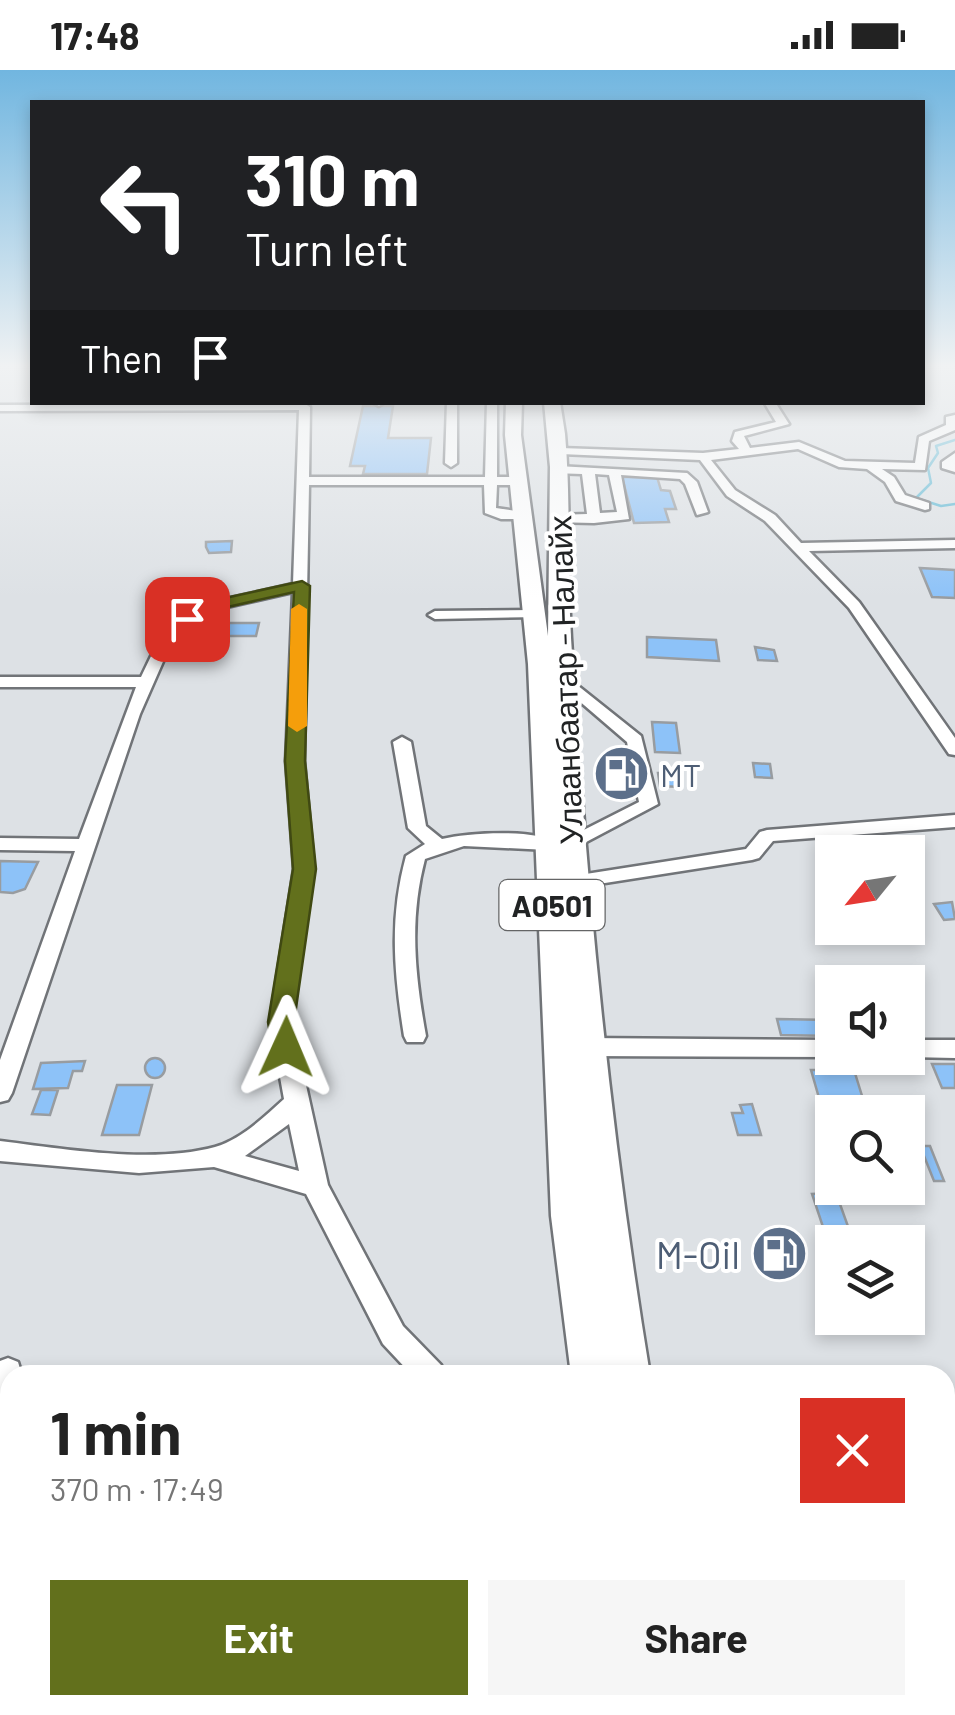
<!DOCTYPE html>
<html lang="en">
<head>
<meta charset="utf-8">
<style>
	body { margin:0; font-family:Barlow,sans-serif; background:#f6f6f6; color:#222; height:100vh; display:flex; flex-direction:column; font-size:38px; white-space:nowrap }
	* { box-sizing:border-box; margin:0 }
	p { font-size:32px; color:#767676 }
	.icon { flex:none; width:55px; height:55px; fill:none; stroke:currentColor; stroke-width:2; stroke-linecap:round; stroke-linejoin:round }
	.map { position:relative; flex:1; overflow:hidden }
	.sheet { position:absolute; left:0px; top:1295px; width:955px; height:350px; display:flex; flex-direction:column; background:#fff; border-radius:30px 30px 0 0; box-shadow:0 5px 15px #0003 }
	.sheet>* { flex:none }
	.top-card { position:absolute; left:30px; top:30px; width:895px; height:305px; border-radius:0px; box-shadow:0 5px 15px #0003; background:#202124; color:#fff; overflow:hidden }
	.needle { width:65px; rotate:240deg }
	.fabs { position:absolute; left:815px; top:765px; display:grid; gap:20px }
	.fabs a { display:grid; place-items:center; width:110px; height:110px; border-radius:0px; background:#fff; box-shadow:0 5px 15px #0003; font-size:50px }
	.pin { position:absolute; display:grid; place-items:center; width:85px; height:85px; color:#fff; margin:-42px; border-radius:20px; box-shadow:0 5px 15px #0006 }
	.me { position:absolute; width:110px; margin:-55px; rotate:1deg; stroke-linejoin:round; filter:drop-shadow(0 0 8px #0008) }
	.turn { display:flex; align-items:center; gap:35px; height:210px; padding:0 50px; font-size:45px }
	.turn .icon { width:130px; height:130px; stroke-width:2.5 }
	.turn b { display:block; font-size:70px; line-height:85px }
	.then { display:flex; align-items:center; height:95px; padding:0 50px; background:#0003; gap:20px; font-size:38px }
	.round { display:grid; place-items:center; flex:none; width:105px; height:105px; border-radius:0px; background:#f6f6f6 }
	.overview { display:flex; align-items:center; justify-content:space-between; height:170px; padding:0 50px }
	h1 { font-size:60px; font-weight:700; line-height:75px }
	.button { display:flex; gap:20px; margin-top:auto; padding:20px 50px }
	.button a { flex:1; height:115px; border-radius:0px; background:#62701c; color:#fff; font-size:40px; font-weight:700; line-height:115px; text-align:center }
	.button a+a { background:#f6f6f6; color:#222 }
	.status { display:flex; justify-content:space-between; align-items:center; height:70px; padding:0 50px; background:#fff; direction:ltr }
	.status svg { height:28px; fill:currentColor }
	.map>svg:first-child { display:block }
</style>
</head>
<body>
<div class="status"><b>17:48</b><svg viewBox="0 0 49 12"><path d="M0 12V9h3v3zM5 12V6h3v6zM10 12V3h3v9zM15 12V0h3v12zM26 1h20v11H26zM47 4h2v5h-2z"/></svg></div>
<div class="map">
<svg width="955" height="1645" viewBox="0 0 955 1645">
	<rect width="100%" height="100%" fill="#dde1e5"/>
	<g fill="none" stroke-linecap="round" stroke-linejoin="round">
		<path stroke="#5eb8d4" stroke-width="2.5" d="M955,370L936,376L938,383L928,398L931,413L916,428L941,436L955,434"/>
	</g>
	<path fill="#8dc2f8" stroke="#989ca0" stroke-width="2.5" d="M363,336H393L388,368H431L427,404H363L365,396H350Z
		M622,407H657L661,420L670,421L676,439H665L669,452L634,453Z
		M232,471L231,482L209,483L206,477V472Z
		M920,498L955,500V528L932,527Z
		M226,553H259L256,566H223Z
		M647,567L716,570L719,591L647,587Z
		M755,577L774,580L777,591L758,590Z
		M652,652L676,653L680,683L655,682Z
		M753,693L770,694L772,708L755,707Z
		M658,703H679L681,717L660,716Z
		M0,791L38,792L25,819L13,823L0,822Z
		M952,832L955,849L944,850L934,834Z
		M777,949L831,950L832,966L781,965Z
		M145 998a10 10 0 1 1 20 0a10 10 0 1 1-20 0Z
		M85,991L82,1001H73L68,1018L33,1019L41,993Z
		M932,994H955V1018H942Z
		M811,1000H854L867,1042H832V1073Z
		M117,1015H152L139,1065H102Z
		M41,1020H58L50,1045L32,1044Z
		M752,1034L761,1065H738L732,1043H743L740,1035Z
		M920,1076H930L944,1111H934Z
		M836,1123L850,1162L825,1163L812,1124Z
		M955,1445V1529L945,1530V1446Z"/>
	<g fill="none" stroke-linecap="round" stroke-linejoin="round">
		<defs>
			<path id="minor" d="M385,332L379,336L374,333V332Z
				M447,332H457V393L451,397L445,393Z
				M487,332H497V407H518L524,411L518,415H497L496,438L529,443V449H501L485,443L484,415H309L304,691L314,799L292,952L328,1115L403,1256L441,1295L446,1305H412L383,1274L306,1124L214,1097L139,1103L0,1091V1071C64,1079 153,1094 215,1077C242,1069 264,1047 284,1029L270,952L294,799L286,691L293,522L209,541L176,562L140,644L12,1023L8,1030L0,1032V990L75,781L0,780V768L79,769L136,617H0V607H141L165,557L199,535L293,514L299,340L0,341V335L305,334L310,337L309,407H485ZM289,1054L299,1101L245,1086Z
				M764,332H775L789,354L744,366L750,378L799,372L845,391L915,393L919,367L946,355V347L955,345V360L929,371L925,400L882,399L894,407L905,425L929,433V439L925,440L896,431L885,412L867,399L839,397L798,379L711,390L735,420L775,445L801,473L955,470V478L809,481L859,532L955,668V685L949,684L849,538L765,451L727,426L700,390L561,384L555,381L561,378L703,383L739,379L732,371L735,362L776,352Z
				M955,383V402L942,398V392Z
				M557,396L687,403L697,412L708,442L697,445L685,414L680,409L621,405L629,449L594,453L551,452V446L556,445L587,444L582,404L553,403V397ZM595,404L609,405L617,442L600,443Z
				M535,540L540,541V547L435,549L428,545L435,541Z
				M562,603L641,666L658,734L571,780L561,774L564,770L639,732L627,672L556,611V605Z
				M402,667L411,672L426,756L442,769C467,763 538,758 558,774L548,780L464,776L425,789C409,850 415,905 426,966L423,972H407L404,966C394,903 389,848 406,786L425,774L408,758L393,672Z
				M955,745V757L773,771L759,788L752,790L573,818L563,812L573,806L746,779L760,762L767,760Z
				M586,968L832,970V987L586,986L578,983L575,977L578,971Z
				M908,970H955V988L908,987Z
				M8,1288L18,1292L22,1305H10V1357L0,1361V1291Z"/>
			<path id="highway" d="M506,332H522L521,365L548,566L550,397L544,332H560L565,364C571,432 567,500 571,568C586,815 610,1062 650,1305H571L551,1146L528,594L505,365Z
				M623,1635H716L718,1645H625Z"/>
		</defs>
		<use href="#minor" stroke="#717478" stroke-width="5"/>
		<use href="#highway" stroke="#717478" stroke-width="5"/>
		<use href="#minor" fill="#fff" fill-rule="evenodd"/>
		<use href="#highway" fill="#fff" fill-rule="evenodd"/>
	</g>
	<linearGradient id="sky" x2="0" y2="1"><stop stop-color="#71b6e0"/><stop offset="0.56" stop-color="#f0f2f3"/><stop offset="1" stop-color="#f0f2f3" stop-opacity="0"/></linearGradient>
	<rect width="955" height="528" fill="url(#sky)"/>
	<path fill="#62701c" stroke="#404912" stroke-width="2.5" d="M302,511L310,516L305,691L316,799L294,952L299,977L286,987L272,977L268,952L293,799L285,691L294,522L210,541L187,554L179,549L198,534Z"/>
	<path fill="#f59e0b" d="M299,534L307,539V656L297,662L288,656L291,539Z"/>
	<defs>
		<symbol id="fuel-disc" viewBox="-11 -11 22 22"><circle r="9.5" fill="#5c6f8a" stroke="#fff"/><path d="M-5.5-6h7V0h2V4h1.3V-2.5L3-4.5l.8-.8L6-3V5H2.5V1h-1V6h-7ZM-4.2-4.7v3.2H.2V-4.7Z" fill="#fff"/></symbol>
	</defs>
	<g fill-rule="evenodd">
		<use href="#fuel-disc" x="590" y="672" width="63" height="63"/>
		<use href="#fuel-disc" x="748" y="1152" width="63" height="63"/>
	</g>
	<g text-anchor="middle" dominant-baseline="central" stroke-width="8" stroke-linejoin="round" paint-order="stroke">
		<rect fill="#fff" stroke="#646566" stroke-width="2.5" x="499.5" y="810" width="105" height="50" rx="8"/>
		<g font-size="30" font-weight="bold" fill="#212324">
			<text x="552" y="835">A0501</text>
		</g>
		<g font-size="32" fill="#212324" stroke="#fff">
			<text transform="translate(564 610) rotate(-92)">Улаанбаатар - Налайх</text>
		</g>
		<g font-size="32" fill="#4e5e75" stroke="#fff" text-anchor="start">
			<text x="660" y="704">MT</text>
		</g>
		<g font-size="38" fill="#4e5e75" stroke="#fff" text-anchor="end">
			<text x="740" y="1184">M-Oil</text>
		</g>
	</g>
</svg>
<div class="fabs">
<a><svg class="needle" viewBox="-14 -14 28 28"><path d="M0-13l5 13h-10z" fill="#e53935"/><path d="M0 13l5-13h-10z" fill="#767676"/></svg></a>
<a><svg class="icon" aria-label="sound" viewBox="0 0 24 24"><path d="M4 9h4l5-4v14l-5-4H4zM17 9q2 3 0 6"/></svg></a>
<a><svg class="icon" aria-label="search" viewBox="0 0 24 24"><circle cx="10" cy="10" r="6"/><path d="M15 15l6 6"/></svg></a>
<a><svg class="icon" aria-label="layers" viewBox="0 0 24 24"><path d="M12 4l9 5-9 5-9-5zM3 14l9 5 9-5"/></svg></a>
</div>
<div class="pin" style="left:187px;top:549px;background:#d93025"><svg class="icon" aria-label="arrive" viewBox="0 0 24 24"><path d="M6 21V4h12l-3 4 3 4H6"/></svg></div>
<svg class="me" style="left:286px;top:977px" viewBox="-20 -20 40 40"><path d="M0-17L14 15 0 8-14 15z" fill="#62701c" stroke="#fff" stroke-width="4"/></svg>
<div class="top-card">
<div class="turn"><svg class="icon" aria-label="left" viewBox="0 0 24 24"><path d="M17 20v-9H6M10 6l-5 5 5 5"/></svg><div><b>310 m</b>Turn left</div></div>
<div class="then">Then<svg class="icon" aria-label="arrive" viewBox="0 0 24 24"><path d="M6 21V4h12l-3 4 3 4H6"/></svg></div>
</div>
<section class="sheet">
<div class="overview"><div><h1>1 min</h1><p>370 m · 17:49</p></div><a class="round" style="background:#d93025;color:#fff"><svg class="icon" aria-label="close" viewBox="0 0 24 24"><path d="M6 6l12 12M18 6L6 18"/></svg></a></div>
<div class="button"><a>Exit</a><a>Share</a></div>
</section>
</div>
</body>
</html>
